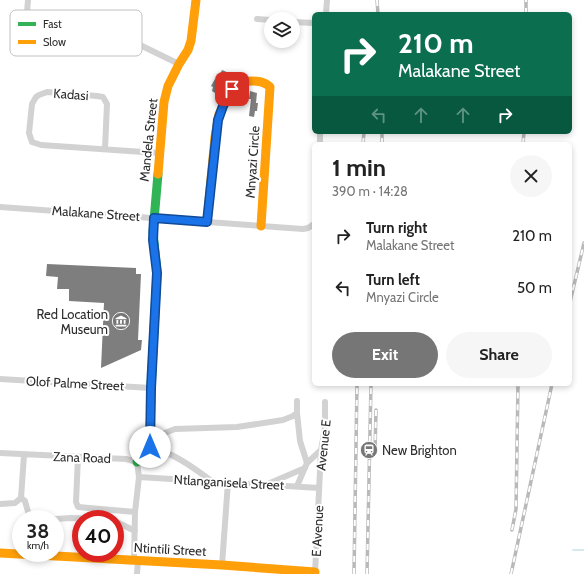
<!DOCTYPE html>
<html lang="en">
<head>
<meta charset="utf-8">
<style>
	body { margin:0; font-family:Cabin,sans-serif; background:#f6f6f6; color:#222; height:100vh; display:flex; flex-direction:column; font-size:15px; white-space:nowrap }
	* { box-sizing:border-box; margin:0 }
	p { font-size:13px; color:#767676 }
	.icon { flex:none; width:22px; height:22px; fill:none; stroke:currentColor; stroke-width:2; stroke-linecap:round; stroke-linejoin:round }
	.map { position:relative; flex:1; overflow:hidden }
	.details { position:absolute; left:312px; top:142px; width:260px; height:244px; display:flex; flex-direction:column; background:#fff; border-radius:6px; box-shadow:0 2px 6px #0003 }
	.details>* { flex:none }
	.hud { position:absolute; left:312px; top:12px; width:260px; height:122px; border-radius:6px; box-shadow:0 2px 6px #0003; background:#0b6e4f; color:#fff; overflow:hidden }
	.controls { position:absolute; left:264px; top:12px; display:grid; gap:8px }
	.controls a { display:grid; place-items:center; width:36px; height:36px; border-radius:50%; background:#fff; box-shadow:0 2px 6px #0003; font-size:20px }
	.speed { position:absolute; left:12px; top:510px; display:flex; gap:8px; font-size:20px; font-weight:700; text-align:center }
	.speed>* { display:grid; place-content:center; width:52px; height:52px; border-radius:50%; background:#fff; box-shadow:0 2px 6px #0003; line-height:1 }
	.speed small { font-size:10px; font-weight:400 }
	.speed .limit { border:6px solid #d22; background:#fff; color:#111 }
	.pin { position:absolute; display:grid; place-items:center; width:34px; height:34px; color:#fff; margin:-17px; border-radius:8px; box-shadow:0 2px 6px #0006 }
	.me { position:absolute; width:44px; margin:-22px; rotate:0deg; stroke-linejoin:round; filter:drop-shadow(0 0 3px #0008) }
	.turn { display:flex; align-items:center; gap:14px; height:84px; padding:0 20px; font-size:18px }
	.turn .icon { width:52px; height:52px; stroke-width:2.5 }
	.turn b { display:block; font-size:28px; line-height:34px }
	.lanes { display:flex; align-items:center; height:38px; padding:0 20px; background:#0003; justify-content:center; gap:20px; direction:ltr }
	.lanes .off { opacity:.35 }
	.round { display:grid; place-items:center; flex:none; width:42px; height:42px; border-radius:21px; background:#f6f6f6 }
	.overview { display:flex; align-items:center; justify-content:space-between; height:68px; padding:0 20px }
	h1 { font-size:24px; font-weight:700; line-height:30px }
	.primary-button { display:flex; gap:8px; margin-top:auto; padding:8px 20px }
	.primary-button a { flex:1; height:46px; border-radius:24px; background:#767676; color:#fff; font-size:16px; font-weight:700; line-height:46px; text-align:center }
	.primary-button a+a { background:#f6f6f6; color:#222 }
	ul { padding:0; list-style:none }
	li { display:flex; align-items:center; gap:12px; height:52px; padding:0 20px }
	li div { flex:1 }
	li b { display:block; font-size:15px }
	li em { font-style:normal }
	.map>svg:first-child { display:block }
</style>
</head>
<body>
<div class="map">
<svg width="584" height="574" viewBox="0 0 584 574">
	<rect width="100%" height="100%" fill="#fff"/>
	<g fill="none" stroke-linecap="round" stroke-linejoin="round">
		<path stroke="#d7e8f1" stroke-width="2" d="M573,550H584"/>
	</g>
	<path fill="#7e7e7e" d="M222,70L229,73L226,80L224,79L215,93L212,91L213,87L211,86L215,79L217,81Z
		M250,91L257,93L256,103H258L257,111H255L254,117L249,116L251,99H249Z
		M47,264L136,268V274H141L138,340H142L141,350L101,368L104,303L69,301V289H57L58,277L46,276Z"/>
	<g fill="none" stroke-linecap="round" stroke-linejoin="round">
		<path stroke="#d2d2d2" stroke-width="6" d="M28,0C27,16 23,28 39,36L120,42L140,45L179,64
			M326,14L327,0
			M257,19L271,20
			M293,22L314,23
			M320,144V132
			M105,149L107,104L103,97L97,96L47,92L39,95L36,97L32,104L29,133L32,142L41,145L158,153
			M0,207L303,229L308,228L314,224
			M0,379L151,388
			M297,413L300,441L307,463
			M150,439L175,429L237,427L283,420L293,416L297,413V401
			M150,447C174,453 194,468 213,482
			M0,453L126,459L137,462L139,477L135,512L134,561
			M78,457L76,502L78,507L135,512
			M139,477L319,488
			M270,483L305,468
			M297,486L307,463L321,450
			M21,498L25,501L30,519
			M0,504L15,503L21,498L24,455
			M55,519L71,518L102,519
			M115,521L135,531
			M222,565L228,482
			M137,574L138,561
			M315,574L321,450L325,428V402"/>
		<path stroke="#30b455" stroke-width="9" d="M137,462L150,447L151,388L157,273L153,232L158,174"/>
		<path stroke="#ff9f0a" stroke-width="9" d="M158,174L164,102L168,86L179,64L188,50L191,41L196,0
			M207,222L215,137L219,114L232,89L239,82C250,81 262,79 270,87L261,226
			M0,553L222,565L315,572"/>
		<defs>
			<path id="rail" d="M377,0L378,14
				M526,14V0
				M363,144L364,132
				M382,144V132
				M523,144L524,132
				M570,302L584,243
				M375,452L376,410
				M512,530L516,509L518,384
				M354,574L357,384
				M367,574L371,384
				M511,574L552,384"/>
		</defs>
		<use href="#rail" stroke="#b9b9b9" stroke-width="3.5"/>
		<use href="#rail" stroke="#fff" stroke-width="2" stroke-dasharray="6" stroke-linecap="butt"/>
	</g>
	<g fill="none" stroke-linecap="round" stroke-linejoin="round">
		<defs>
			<path id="route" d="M150,447L151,388L157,273L153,240L154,218L207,222L218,120L223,106L232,89"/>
		</defs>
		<use href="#route" stroke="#114b97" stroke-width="10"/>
		<use href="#route" stroke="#1a73e8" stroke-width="7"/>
	</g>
	<defs>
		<symbol id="museum-disc" viewBox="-11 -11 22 22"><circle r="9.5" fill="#767676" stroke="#fff"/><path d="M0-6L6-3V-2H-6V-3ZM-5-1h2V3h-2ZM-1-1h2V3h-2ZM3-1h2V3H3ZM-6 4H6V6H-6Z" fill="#fff"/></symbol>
		<symbol id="station-disc" viewBox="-11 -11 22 22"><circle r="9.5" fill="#767676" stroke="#fff"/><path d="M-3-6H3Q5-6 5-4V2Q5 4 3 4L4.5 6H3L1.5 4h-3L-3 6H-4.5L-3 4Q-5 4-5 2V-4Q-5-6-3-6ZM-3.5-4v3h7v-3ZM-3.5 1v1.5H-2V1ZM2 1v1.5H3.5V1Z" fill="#fff"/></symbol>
	</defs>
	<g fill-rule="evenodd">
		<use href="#museum-disc" x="111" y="311" width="20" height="20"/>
		<use href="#station-disc" x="359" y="440" width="20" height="20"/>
	</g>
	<g text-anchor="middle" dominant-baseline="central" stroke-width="4" stroke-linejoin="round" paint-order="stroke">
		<g font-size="13" fill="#2d2d2d" stroke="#fff">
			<text transform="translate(71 94) rotate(4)">Kadasi</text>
			<text transform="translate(148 140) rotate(-84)">Mandela Street</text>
			<text transform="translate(252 162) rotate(-86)">Mnyazi Circle</text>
			<text transform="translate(96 213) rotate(4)">Malakane Street</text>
			<text transform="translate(75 383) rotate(3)">Olof Palme Street</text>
			<text transform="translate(323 445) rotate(-84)">Avenue E</text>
			<text transform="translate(82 457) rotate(2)">Zana Road</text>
			<text transform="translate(229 482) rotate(3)">Ntlanganisela Street</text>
			<text transform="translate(317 531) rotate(-87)">E Avenue</text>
			<text transform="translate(170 549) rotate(3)">Ntintili Street</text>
		</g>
		<g font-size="13" fill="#2d2d2d" stroke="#fff" text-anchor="end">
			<text x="108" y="314">Red Location<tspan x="108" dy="15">Museum</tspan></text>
			<text x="382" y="450" text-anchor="start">New Brighton</text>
		</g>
	</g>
	<rect x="10" y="10" width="132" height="46" rx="6" fill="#fff" stroke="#c0c0c0" stroke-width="1"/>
	<rect x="18" y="22" width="18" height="4" fill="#30b455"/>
	<rect x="18" y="40" width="18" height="4" fill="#ff9f0a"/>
	<g font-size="11" fill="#2d2d2d">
		<text x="43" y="28">Fast</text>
		<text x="43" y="46">Slow</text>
	</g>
</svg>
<div class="controls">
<a><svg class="icon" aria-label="layers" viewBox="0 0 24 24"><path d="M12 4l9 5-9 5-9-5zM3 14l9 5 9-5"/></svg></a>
</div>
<div class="speed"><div>38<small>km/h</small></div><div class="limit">40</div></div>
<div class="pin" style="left:232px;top:89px;background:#d93025"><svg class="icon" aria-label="arrive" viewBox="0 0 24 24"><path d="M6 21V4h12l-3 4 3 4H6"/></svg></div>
<svg class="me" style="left:150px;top:447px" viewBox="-20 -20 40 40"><circle r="19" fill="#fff"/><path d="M0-13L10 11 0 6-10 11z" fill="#1a73e8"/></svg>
<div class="hud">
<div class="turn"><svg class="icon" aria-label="right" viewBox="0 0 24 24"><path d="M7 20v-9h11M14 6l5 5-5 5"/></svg><div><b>210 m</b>Malakane Street</div></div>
<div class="lanes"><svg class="icon off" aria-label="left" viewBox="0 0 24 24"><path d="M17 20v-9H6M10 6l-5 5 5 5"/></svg><svg class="icon off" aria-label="ahead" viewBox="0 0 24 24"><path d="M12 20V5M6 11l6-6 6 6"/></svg><svg class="icon off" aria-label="ahead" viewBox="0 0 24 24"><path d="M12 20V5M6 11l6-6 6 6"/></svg><svg class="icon" aria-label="right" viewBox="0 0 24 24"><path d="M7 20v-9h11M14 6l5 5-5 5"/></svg></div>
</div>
<section class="details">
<div class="overview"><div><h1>1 min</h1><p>390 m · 14:28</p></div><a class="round"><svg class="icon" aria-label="close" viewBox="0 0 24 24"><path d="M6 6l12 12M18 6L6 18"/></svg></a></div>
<ul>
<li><svg class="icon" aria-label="right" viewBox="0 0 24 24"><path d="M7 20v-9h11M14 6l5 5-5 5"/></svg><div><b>Turn right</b><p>Malakane Street</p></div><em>210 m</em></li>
<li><svg class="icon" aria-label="left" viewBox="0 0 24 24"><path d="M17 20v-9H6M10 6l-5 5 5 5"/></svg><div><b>Turn left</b><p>Mnyazi Circle</p></div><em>50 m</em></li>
</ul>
<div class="primary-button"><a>Exit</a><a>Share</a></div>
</section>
</div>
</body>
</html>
